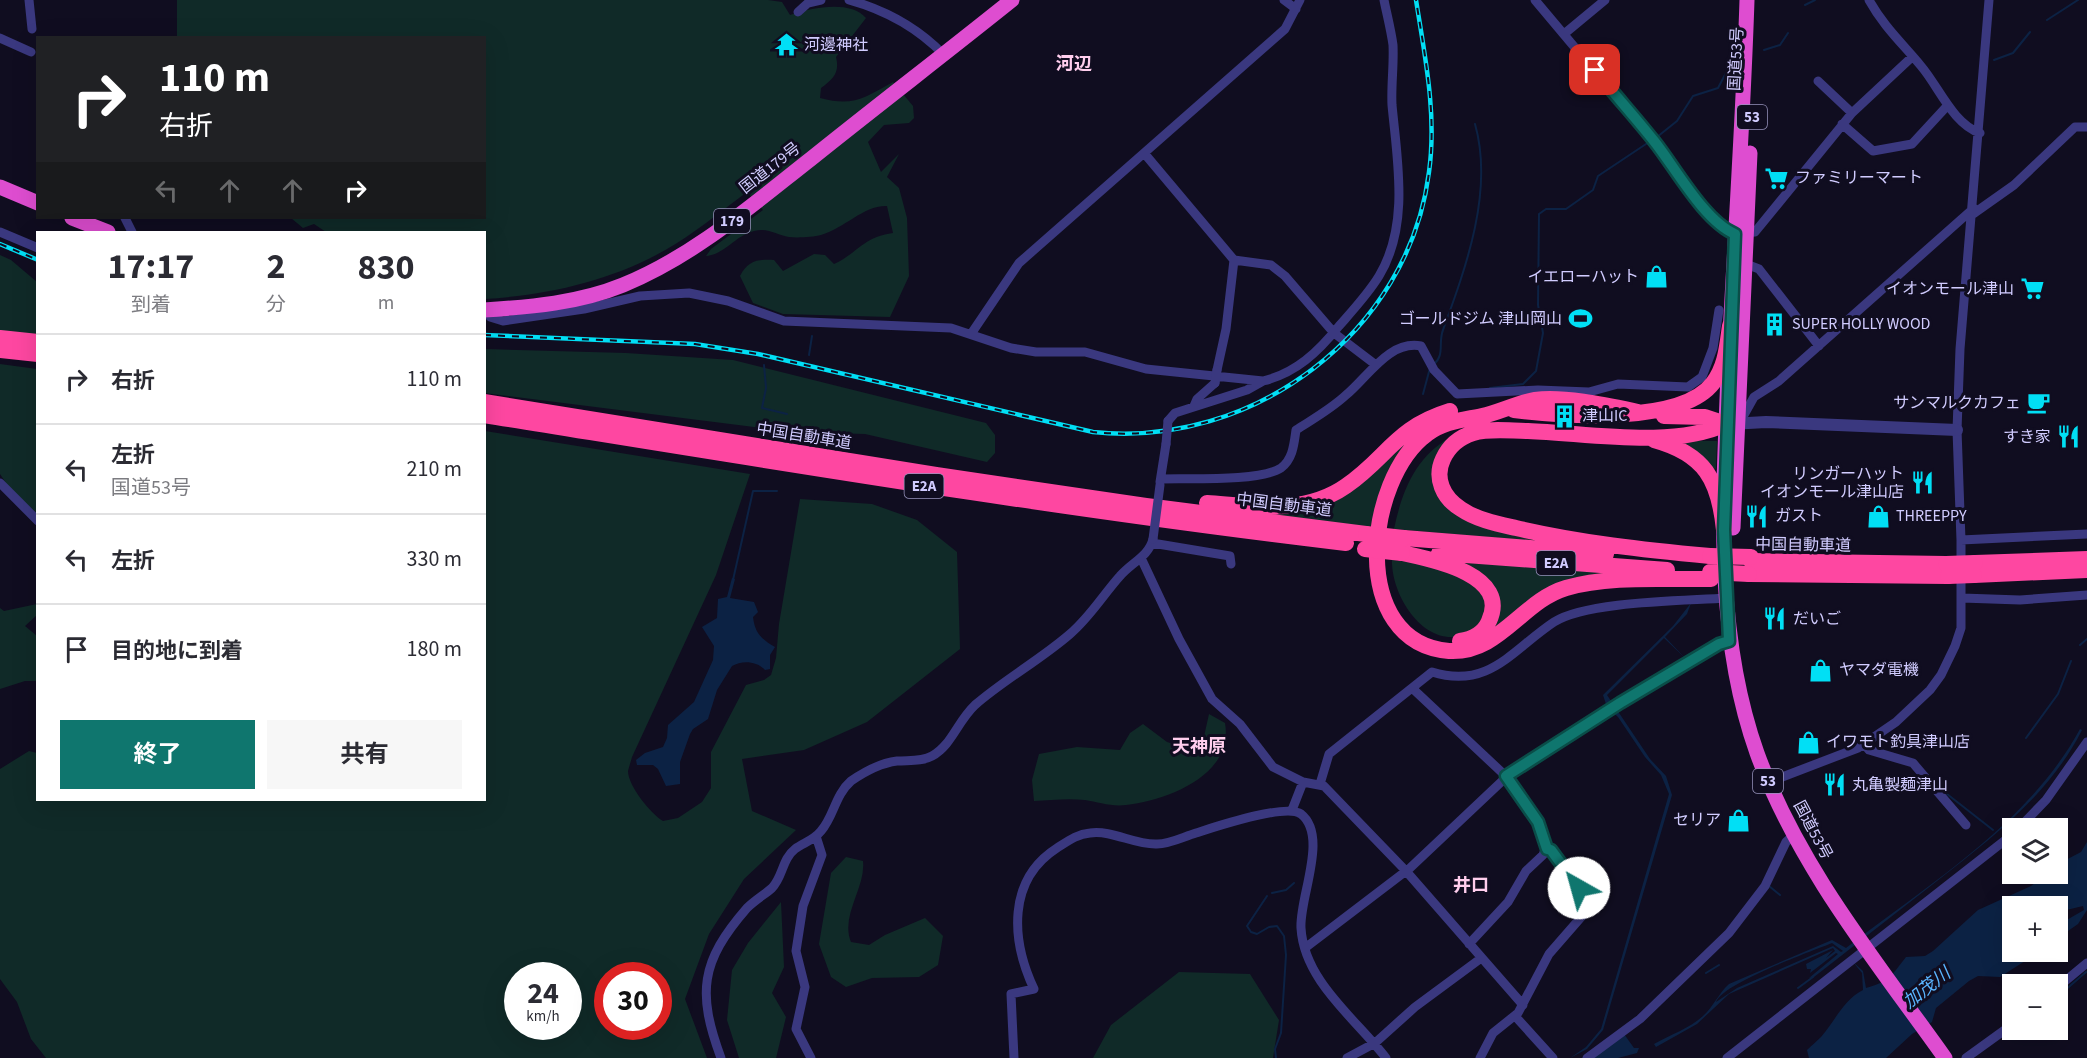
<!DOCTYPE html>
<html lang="ja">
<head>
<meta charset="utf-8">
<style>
	body { margin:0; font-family:"Source Sans 3","Noto Sans JP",sans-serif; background:#f7f7f7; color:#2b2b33; height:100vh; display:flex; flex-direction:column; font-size:22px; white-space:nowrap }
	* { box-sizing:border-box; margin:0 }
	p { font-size:20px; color:#7c7c81 }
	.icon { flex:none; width:33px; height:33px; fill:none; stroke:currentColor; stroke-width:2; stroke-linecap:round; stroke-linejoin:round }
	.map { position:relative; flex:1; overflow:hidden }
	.drawer { position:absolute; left:36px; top:231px; width:450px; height:570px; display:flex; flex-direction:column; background:#fff; border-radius:0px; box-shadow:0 6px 24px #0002 }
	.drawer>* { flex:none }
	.top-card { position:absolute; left:36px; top:36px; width:450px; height:183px; border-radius:0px; box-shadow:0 6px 24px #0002; background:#202124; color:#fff; overflow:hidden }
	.tools { position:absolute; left:2002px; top:818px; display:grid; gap:12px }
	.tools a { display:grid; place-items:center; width:66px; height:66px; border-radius:0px; background:#fff; box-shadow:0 6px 24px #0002; font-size:30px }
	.speed { position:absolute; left:504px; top:962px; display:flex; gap:12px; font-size:30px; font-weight:700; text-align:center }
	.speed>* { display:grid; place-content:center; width:78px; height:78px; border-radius:50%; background:#fff; box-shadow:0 6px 24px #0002; line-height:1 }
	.speed small { font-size:15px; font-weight:400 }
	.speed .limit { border:9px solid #d22; background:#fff; color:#111 }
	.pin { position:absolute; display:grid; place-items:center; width:51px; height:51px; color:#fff; margin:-26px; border-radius:12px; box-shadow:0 3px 9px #0006 }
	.me { position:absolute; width:66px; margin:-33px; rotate:322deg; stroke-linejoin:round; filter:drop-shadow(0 0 4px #0008) }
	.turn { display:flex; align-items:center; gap:21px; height:126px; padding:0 24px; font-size:27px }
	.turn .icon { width:78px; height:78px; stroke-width:2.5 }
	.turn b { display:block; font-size:42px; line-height:51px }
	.lanes { display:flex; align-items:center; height:57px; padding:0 24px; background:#0003; justify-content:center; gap:30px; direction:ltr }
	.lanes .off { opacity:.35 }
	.eta { display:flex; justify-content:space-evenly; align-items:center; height:102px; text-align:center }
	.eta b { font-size:36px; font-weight:700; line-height:42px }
	.button { display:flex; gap:12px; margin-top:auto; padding:12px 24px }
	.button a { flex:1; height:69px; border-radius:0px; background:#0f766e; color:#fff; font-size:24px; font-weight:700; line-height:69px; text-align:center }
	.button a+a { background:#f7f7f7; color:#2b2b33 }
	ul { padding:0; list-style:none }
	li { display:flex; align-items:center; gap:18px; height:90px; padding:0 24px; border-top:2px solid #e1e1e2 }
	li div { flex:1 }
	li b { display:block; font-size:22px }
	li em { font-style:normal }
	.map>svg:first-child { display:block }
</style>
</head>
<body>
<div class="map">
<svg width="2087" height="1058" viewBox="0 0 2087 1058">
	<rect width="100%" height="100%" fill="#100d20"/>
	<path fill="#102a28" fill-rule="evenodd" d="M177,0H768L782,2L790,15C813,7 851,0 866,18L836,57C840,73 833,79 821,88L820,98C853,107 864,98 893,82L913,106L914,118L909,123L884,125L868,142L881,172L899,154L887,177L899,188L907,218L909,276L890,317L783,314L753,303L740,276C748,261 757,259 774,260L783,271L814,254L825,255L834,264C858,253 863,237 893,233L887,206C864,205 845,228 821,235C813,237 798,238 789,237C777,235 768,227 754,231C736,235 724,255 706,256L711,249L763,210L747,192C724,209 701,228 677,243C620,279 551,295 485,299L484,232H326L314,224L303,228L291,218H484V38H177Z
		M0,255L11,260L37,282V338L0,333Z
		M485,349L626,353L733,360L986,423L995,435V453L987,462L865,434L794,432L485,393Z
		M0,364L37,369V513L12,492L0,474Z
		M485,431L750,474L716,575L632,757C631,761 629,767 628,771C628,786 651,814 663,821L678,818L702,802L711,788V752L746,685L764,680L771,675L776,658L779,624L800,499L872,504L917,520L957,552L960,649L867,722L804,750L742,759L752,811L796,830L744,879L709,934L685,999L707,1058H46L31,1039L17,1002L0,979V769L29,751L37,753L38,800H484ZM518,975H568V1026H518ZM608,975H658V1026H608Z
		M1422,433L1375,527L1266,515L1296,510L1404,438Z
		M1449,438L1444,447L1449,505L1603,547L1394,529C1402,491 1415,458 1449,438Z
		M1678,441H1717L1716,468L1713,471Z
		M1392,560C1421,563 1485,569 1485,608C1485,616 1480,627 1473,631C1429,656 1391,598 1392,560Z
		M1459,562L1637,575L1586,579L1490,636L1496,616Z
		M37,604V615L25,626L37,636V681H25L0,689V608L4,611Z
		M1209,714L1225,723C1234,775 1168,800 1126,805C1112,807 1098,802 1085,800C1069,798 1050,800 1034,801L1032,780L1039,754L1077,747L1120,750L1130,733L1143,724L1167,742L1186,748L1203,741Z
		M846,857L863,861C866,888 840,915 851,942L869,945L885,935L925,918L943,936L938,965L919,977L872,978L846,987L831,977L819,944L831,873Z
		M781,902L784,967L772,993L786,1017L777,1054L776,1058H739L727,1020L732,970L748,943Z
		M1179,972L1250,974L1279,1020L1273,1058H1093L1111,1025Z"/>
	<path fill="#0c2244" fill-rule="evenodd" d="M732,578L735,579L730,598L754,602L758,612L753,617C755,633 761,639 775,647L770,655V669L765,670C757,661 742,660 732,666L717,690L708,719L693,729L690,734L680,762V784L666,786L658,769L653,765H637L636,760L645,753L663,747L667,738L668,725L694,702L713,660L714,646L702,627L717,618L718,599L727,597Z
		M1691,603L1687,614L1665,637L1685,658L1664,638L1607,695L1650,759L1666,776L1672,795L1603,1030L1587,1049L1570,1058L1586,1047L1601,1029L1669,794L1661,775L1645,757L1618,717L1607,707L1603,695L1673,626Z
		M2080,729L2082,730C2049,795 1993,837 1937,881C1896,913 1855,945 1814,977L1809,978L1838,954L1836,953L1810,973L1811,969H1807L1806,964L1833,950L1826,958L1835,951L1833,948L1729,994L1697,1024L1656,1047L1654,1044C1670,1035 1690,1028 1703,1016C1714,1006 1718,994 1729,984L1832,940L1846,948C1929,884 2029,823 2080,729ZM1832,943L1843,951L1841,952L1833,946L1737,988L1716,1002C1723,983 1810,952 1832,943Z
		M2087,842V910L2078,924L2058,938V925L2084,910L2083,906L2058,912V906H2013V932L2006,937L2004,943L2009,948L2013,946V951H2034L2036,954L2000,977L1978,976L1969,981L1936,1008L1932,1022L1912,1034L1886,1058H1809L1807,1050C1812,1045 1817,1041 1821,1037C1835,1021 1844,999 1863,990L1862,973L1853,962L1863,971L1866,988C1890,981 1891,976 1906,957L1925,956L1933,951L1978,910L2031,886L2048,873H2058V864L2081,852Z
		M1624,1034L1634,1048H1639L1637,1053L1618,1058H1594Z"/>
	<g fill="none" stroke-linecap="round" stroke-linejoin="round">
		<path stroke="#0c2244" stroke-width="2" d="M1805,5L1815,0
			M2047,20L2078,0
			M1764,50L1780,45L1788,33
			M1994,60L2013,53L2030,32
			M1657,137L1677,121L1693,96L1718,88L1728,69L1734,64
			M809,355L812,336
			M1434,364C1445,355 1438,342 1443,330C1466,267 1494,191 1475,124
			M764,365L766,388L762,408L787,414
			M1490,388L1523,384L1536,371L1543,333L1538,305L1539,214L1546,209H1566L1593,190L1598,176L1649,142
			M1423,394L1430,368
			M733,580L753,491H777
			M2080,645L2087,639
			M2026,738L2058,694L2071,661
			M1947,794L1993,830
			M1769,886L1780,895
			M1272,893L1286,890L1294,883
			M1267,896L1247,926L1251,932L1257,934L1269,927L1277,926L1284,936L1286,955L1281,1033L1275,1049L1276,1058
			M1706,973L1719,965
			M1798,988L1813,977
			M2063,992L2086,972"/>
		<path stroke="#3a387f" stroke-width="9" d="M29,0L32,29
			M849,0C885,10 918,28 944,55
			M1284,0L1296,9
			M1535,0L1655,143L1699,202L1727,231L1735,234L1755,232L1852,113L1912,57
			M1869,0C1884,27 1902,43 1921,66C1939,87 1953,124 1980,133
			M798,12L808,3L821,0
			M1564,34L1605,0
			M0,38L31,52
			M1818,81L1852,113
			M1842,124L1873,151L1912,144L1948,105
			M1144,153L1234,260L1226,329L1217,370
			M1973,214L2014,185L2075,127H2087
			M125,218L132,232
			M0,232L38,248
			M1234,260L1271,265L1285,276L1334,333L1376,365
			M1746,264L1759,269L1819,346
			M487,310L490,317L503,321L584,309L640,296L689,293L728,301L784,321L951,328L1011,348L1036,352H1085L1146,369L1263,381C1296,373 1318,352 1339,326C1353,310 1368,294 1379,276C1410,225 1397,159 1392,105C1391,85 1394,65 1393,45C1391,30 1387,15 1384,0
			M971,334L1019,263L1285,29L1300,0
			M1194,406L1197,399L1215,383
			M1168,421L1175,413L1247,390L1263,381
			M1740,422L1754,397L1779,381L1974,208
			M1161,479C1188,478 1259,482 1281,468C1293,459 1294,444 1296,430C1313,419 1331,409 1346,395C1368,377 1389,340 1421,346L1434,370L1457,394L1538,390L1589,392L1618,384L1688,387L1702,377L1713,348L1719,310
			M1160,482L1166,444
			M0,483L38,521
			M1961,540L2087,534
			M1152,543L1230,556L1231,564
			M1141,558L1179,639L1212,699L1240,724L1273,767L1303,782L1324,786L1406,871L1523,1005
			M1962,598L2020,600L2087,595
			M1412,688L1510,780L1538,822L1547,845L1543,855L1526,871L1508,902L1469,944
			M1864,744L1869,750L1913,763L1966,825
			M1769,782L1858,748L1896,722L1930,690L1941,675L1955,646L1961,628V540L1957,430L1960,349L1989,0
			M1320,784L1329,754L1432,672C1489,690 1513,649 1554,622C1587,601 1684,601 1726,598
			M1292,810L1303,782
			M2019,828L2046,800L2087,742
			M1547,849L1579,888L1593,901
			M1305,948L1410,868L1517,767L1719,644L1729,641
			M2058,987L2087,963
			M1515,1016L1553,1058
			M721,1058C697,993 700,962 747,908C755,900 764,895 772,888C783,877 782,859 795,849C803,843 814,840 821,831C834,816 835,795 851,781C864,772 881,763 897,761C909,760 921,762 932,756C952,745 957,722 975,705C1005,679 1040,660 1070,634C1090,617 1103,595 1120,576C1131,563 1149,556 1153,539
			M811,1058L796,1029L805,987L796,951L803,906L822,855L816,836
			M1014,1058L1011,994L1034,989C1011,940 1007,880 1057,848C1068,841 1077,834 1090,833C1113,830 1134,845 1157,844C1170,844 1183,837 1196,833C1215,827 1286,803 1301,814C1329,836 1299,898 1301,928C1304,981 1356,1019 1386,1058
			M1347,1058L1375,1043L1415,1007L1480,959
			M1480,1058L1493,1033L1518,1013L1549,954L1603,892
			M1587,1058L1640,1019L1729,933L1765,886L1786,842L1794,835
			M1727,1058L2013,834
			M1966,1058L2013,1024"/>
		<path stroke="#3a387f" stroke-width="12" d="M1730,424L1766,422L1957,430"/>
		<path stroke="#de4dd0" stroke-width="15" d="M1747,0C1743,125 1734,250 1728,375C1723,502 1714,632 1757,753C1798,866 1876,961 1945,1058
			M0,187L38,203
			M72,218L108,232
			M484,310C531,307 579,303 623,285C694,256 752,205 812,158C878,105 946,53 1012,0
			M1733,528L1750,153"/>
		<path stroke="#fe47a1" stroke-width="16" d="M0,338L38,342
			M0,350L38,354
			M484,402L936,475L1146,506L1366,534
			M1514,410C1563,416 1681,425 1713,383C1726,366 1727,346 1730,326
			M1638,412C1609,406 1564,396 1535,400C1517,403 1500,412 1482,416C1463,420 1444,421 1427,434C1365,479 1348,643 1449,651C1499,654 1522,601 1566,588C1609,575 1666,580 1711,579
			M484,415C771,461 1058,509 1346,543
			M1664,416L1705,417L1726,424
			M1654,440C1705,454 1719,480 1724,530
			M1207,503C1254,506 1305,515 1346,486C1388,457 1395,428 1450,411
			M1404,538L1606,554
			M1402,553C1430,559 1511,574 1489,621C1484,633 1473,639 1460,641
			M1439,553L1667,570
			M1710,556C1645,550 1580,543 1516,528C1498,524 1477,520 1461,509C1443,498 1434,478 1443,459C1449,446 1460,437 1473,433C1490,428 1511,431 1528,431C1588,433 1671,449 1726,424
			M1751,561L1946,564
			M1975,563L2087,559
			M1749,574L1948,576
			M1974,575L2087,570"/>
		<defs>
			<path id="rail" d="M0,244L38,260
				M484,335L695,344L758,354L1093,432C1252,449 1409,333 1429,172C1437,114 1425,57 1416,0"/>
		</defs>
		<use href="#rail" stroke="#01dff5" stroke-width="4.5"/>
		<use href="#rail" stroke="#100d20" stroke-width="2" stroke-dasharray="7" stroke-linecap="butt"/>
		<path stroke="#3a387f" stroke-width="9" d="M1215,383L1217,370
			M1166,444L1168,421
			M1153,539L1160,485"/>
		<path stroke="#fe47a1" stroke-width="16" d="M1366,534L1404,538
			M1365,549L1402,553
			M1710,556L1751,557
			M1946,564L1975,563
			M1710,572L1749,574
			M1948,576L1974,575"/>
	</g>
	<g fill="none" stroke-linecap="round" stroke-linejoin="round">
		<defs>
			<path id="route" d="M1579,888L1551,850L1547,849L1538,822L1506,776L1620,703L1719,644L1729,641L1724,530L1735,234C1704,221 1675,167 1654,141C1635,117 1614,94 1595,70"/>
		</defs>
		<use href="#route" stroke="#0a4d48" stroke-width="15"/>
		<use href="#route" stroke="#0f766e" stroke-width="10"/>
	</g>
	<defs>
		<symbol id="temple-bare" viewBox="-9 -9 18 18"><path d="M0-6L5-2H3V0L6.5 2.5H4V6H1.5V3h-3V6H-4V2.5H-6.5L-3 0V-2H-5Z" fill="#01dff5" stroke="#100d20" stroke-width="2.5" paint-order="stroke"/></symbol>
		<symbol id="supermarket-bare" viewBox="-9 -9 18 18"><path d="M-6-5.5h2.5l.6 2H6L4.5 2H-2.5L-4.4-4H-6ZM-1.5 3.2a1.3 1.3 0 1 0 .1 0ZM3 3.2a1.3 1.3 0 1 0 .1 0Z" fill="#01dff5" stroke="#100d20" stroke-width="2.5" paint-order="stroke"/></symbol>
		<symbol id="shop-bare" viewBox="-9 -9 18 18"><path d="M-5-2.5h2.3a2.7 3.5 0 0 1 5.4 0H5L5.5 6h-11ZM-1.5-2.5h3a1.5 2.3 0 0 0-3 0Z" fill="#01dff5" stroke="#100d20" stroke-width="2.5" paint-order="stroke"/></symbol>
		<symbol id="stadium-bare" viewBox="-9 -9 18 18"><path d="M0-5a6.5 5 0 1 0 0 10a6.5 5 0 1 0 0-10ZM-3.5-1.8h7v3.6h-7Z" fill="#01dff5" stroke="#100d20" stroke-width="2.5" paint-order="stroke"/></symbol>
		<symbol id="building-bare" viewBox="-9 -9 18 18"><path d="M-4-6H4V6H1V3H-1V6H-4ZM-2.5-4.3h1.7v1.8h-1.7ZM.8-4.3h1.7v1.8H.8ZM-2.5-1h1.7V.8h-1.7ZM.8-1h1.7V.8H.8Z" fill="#01dff5" stroke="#100d20" stroke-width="2.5" paint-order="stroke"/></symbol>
		<symbol id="cafe-bare" viewBox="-9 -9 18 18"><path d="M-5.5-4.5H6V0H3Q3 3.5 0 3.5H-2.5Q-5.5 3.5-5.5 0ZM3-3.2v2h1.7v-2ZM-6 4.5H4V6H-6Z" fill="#01dff5" stroke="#100d20" stroke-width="2.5" paint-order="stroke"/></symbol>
		<symbol id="restaurant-bare" viewBox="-9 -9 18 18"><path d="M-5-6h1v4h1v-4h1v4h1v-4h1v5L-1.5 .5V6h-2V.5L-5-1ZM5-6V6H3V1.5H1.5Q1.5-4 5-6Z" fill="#01dff5" stroke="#100d20" stroke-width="2.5" paint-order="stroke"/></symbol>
	</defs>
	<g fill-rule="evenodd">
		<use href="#temple-bare" x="770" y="28" width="33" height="33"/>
		<use href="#supermarket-bare" x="1760" y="162" width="33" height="33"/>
		<use href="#shop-bare" x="1640" y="260" width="33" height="33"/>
		<use href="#supermarket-bare" x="2016" y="272" width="33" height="33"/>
		<use href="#stadium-bare" x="1564" y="302" width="33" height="33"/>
		<use href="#building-bare" x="1758" y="308" width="33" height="33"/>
		<use href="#cafe-bare" x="2022" y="386" width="33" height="33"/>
		<use href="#building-bare" x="1548" y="400" width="33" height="33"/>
		<use href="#restaurant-bare" x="2052" y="420" width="33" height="33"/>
		<use href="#restaurant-bare" x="1906" y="466" width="33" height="33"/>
		<use href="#restaurant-bare" x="1740" y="500" width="33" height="33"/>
		<use href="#shop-bare" x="1862" y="500" width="33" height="33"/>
		<use href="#restaurant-bare" x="1758" y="602" width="33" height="33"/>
		<use href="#shop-bare" x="1804" y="654" width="33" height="33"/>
		<use href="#shop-bare" x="1792" y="726" width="33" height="33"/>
		<use href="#restaurant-bare" x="1818" y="768" width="33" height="33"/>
		<use href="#shop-bare" x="1722" y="804" width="33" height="33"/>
	</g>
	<g text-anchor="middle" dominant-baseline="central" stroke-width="6" stroke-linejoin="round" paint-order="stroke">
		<g fill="#100d20" stroke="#9793bc" stroke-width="1.5">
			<rect x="1737" y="105" width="30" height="24" rx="4.5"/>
			<rect x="714" y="209" width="36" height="24" rx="4.5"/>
			<rect x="904.5" y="474" width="39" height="24" rx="4.5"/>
			<rect x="1536.5" y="551" width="39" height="24" rx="4.5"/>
			<rect x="1753" y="769" width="30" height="24" rx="4.5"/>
		</g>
		<g font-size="15" font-weight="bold" fill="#d1ccff">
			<text x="1752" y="117">53</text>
			<text x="732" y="221">179</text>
			<text x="924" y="486">E2A</text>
			<text x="1556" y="563">E2A</text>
			<text x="1768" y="781">53</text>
		</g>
		<g font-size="16" fill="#d1ccff" stroke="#100d20" text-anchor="start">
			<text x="804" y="45">河邊神社</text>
			<text x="1795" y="178">ファミリーマート</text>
			<text x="1639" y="277" text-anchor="end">イエローハット</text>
			<text x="2014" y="289" text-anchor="end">イオンモール津山</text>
			<text x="1562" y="319" text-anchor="end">ゴールドジム 津山岡山</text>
			<text x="1792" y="324">SUPER HOLLY WOOD</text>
			<text x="2021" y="403" text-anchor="end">サンマルクカフェ</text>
			<text x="1582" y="416">津山IC</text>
			<text x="2051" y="437" text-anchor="end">すき家</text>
			<text x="1904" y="474" text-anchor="end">リンガーハット<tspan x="1904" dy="18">イオンモール津山店</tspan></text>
			<text x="1775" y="516">ガスト</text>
			<text x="1896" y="516">THREEPPY</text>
			<text x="1793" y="619">だいご</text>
			<text x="1839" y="670">ヤマダ電機</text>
			<text x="1826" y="742">イワモト釣具津山店</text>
			<text x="1852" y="785">丸亀製麺津山</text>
			<text x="1721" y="820" text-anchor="end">セリア</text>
		</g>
		<g font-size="16" fill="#d1ccff" stroke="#100d20">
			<text transform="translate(1736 59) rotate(-87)">国道53号</text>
			<text transform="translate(770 168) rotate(-38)">国道179号</text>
			<text transform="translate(804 436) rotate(9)">中国自動車道</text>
			<text transform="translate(1284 505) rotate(7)">中国自動車道</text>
			<text transform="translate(1803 545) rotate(1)">中国自動車道</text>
			<text transform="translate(1813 830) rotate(62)">国道53号</text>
		</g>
		<g font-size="18" font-weight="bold" fill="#ffceed" stroke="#100d20">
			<text x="1074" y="64">河辺</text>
			<text x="1199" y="746">天神原</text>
			<text x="1471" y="885">井口</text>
		</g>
		<g font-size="18" font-style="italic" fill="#5ab4fe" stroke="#100d20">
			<text transform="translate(1927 988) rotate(-38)">加茂川</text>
		</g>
	</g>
</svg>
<div class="tools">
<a><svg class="icon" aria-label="layers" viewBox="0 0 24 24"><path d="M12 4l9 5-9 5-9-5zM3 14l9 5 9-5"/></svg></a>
<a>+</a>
<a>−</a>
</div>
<div class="speed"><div>24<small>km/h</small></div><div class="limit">30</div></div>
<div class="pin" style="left:1595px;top:70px;background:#d93025"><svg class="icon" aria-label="arrive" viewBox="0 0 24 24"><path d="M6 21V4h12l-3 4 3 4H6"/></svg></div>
<svg class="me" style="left:1579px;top:888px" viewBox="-20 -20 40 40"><circle r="19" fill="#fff"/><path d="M0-13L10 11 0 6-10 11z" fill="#0f766e"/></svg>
<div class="top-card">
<div class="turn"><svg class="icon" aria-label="right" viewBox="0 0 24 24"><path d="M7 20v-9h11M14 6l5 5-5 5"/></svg><div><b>110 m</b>右折</div></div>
<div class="lanes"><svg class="icon off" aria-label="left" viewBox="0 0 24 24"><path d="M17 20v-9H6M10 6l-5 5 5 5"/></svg><svg class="icon off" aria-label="ahead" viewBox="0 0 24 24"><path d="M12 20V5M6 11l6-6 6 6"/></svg><svg class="icon off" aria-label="ahead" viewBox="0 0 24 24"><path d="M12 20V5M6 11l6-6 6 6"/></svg><svg class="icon" aria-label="right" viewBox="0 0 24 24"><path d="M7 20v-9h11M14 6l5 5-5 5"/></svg></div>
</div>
<section class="drawer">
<div class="eta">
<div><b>17:17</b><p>到着</p></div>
<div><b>2</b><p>分</p></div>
<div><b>830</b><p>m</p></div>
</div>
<ul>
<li><svg class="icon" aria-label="right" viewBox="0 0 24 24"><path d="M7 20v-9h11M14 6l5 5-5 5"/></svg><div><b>右折</b></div><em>110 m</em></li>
<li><svg class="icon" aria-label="left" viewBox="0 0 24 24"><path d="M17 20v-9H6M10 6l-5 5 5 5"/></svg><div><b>左折</b><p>国道53号</p></div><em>210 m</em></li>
<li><svg class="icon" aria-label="left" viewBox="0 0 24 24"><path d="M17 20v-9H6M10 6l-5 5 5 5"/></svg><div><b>左折</b></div><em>330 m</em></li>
<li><svg class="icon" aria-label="arrive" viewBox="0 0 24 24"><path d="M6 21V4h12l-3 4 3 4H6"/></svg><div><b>目的地に到着</b></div><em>180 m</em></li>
</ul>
<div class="button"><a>終了</a><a>共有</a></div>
</section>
</div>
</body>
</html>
